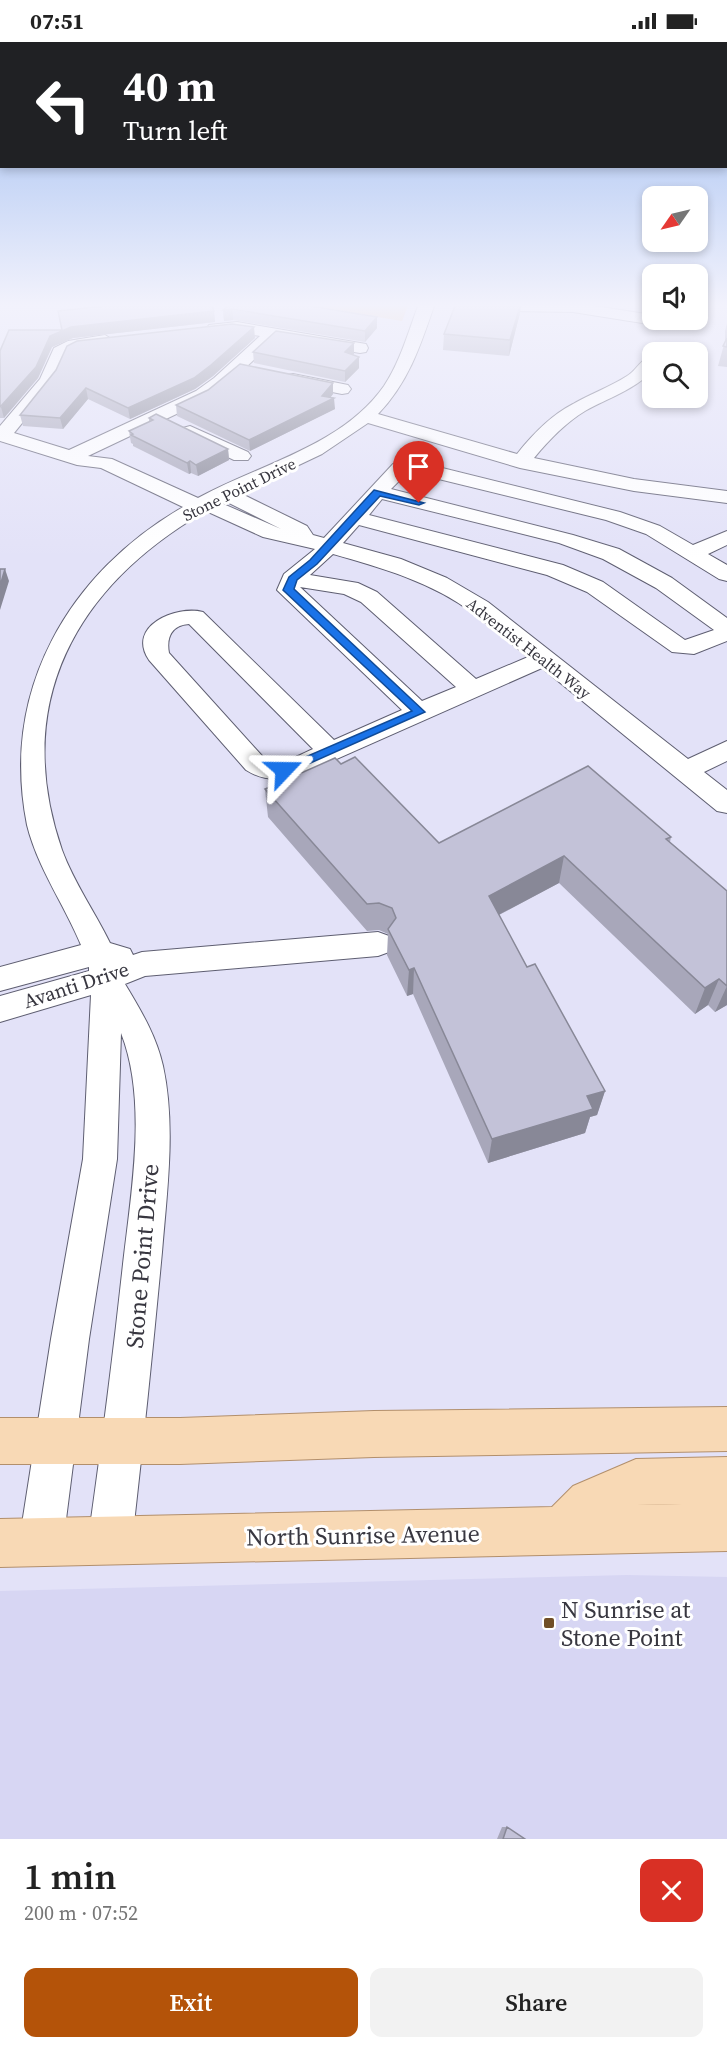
<!DOCTYPE html>
<html lang="en">
<head>
<meta charset="utf-8">
<style>
	body { margin:0; font-family:"Source Serif 4",serif; background:#f2f2f2; color:#222; height:100vh; display:flex; flex-direction:column; font-size:22px; white-space:nowrap }
	* { box-sizing:border-box; margin:0 }
	p { font-size:20px; color:#767676 }
	.icon { flex:none; width:33px; height:33px; fill:none; stroke:currentColor; stroke-width:2; stroke-linecap:round; stroke-linejoin:round }
	.map { position:relative; height:1797px; overflow:hidden }
	.sheet { display:flex; flex-direction:column; background:#fff; flex:1 }
	.sheet>* { flex:none }
	.guide { position:absolute; left:0px; top:0px; width:728px; height:126px; box-shadow:0 3px 9px #0003; background:#202124; color:#fff; overflow:hidden }
	.needle { width:39px; rotate:236deg }
	.fabs { position:absolute; left:642px; top:144px; display:grid; gap:12px }
	.fabs a { display:grid; place-items:center; width:66px; height:66px; border-radius:12px; background:#fff; box-shadow:0 3px 9px #0003; font-size:30px }
	.pin { position:absolute; display:grid; place-items:center; width:51px; height:51px; color:#fff; margin:-62px -26px; border-radius:50% 50% 50% 0; rotate:-45deg; box-shadow:0 0 6px #0007 }
	.pin .icon { rotate:45deg }
	.me { position:absolute; width:66px; margin:-33px; rotate:67deg; stroke-linejoin:round; filter:drop-shadow(0 0 4px #0008) }
	.turn { display:flex; align-items:center; gap:21px; height:126px; padding:0 24px; font-size:27px }
	.turn .icon { width:78px; height:78px; stroke-width:2.5 }
	.turn b { display:block; font-size:42px; line-height:51px }
	.round { display:grid; place-items:center; flex:none; width:63px; height:63px; border-radius:12px; background:#f2f2f2 }
	.head { display:flex; align-items:center; justify-content:space-between; height:102px; padding:0 24px }
	h1 { font-size:36px; font-weight:600; line-height:45px }
	.button { display:flex; gap:12px; margin-top:auto; padding:12px 24px }
	.button a { flex:1; height:69px; border-radius:12px; background:#b45309; color:#fff; font-size:24px; font-weight:600; line-height:69px; text-align:center }
	.button a+a { background:#f2f2f2; color:#222 }
	.status { display:flex; justify-content:space-between; align-items:center; height:42px; padding:0 30px; background:#fff; direction:ltr }
	.status svg { height:16px; fill:currentColor }
	.map>svg:first-child { display:block }
</style>
</head>
<body>
<div class="status"><b>07:51</b><svg viewBox="0 0 49 12"><path d="M0 12V9h3v3zM5 12V6h3v6zM10 12V3h3v9zM15 12V0h3v12zM26 1h20v11H26zM47 4h2v5h-2z"/></svg></div>
<div class="map">
<svg width="727" height="1797" viewBox="0 0 727 1797">
	<rect width="100%" height="100%" fill="#e3e2f8"/>
	<path fill="#d7d6f3" d="M627,1533L727,1535V1797H0V1549Z"/>
	<path fill="#e8be8e" d="M310,264H408L402,279Z"/>
	<g fill="none" stroke-linecap="round" stroke-linejoin="round">
		<defs>
			<path id="minor" d="M418,264H434C420,305 408,341 378,372L517,412C533,392 550,374 573,362C590,352 610,345 627,334C637,328 641,316 652,314V329C634,348 608,356 585,369C565,381 549,398 534,416L634,437L727,449V461L634,449L520,426L368,381L322,412L240,451L307,484L313,493L324,496L393,422L410,418L620,470L660,484L693,503L727,489V503L708,512L727,523V539L719,537L646,492L606,478L410,430L407,431L391,447L573,493L619,507L672,536L727,576V599L694,612L672,610L587,550L547,533L359,483L343,501L401,517L447,536L488,560L688,717L727,699V719L704,730L727,748V771L717,769L542,626L305,731C283,738 267,741 246,728L149,618C126,584 176,563 203,570L334,698L402,668L277,548L284,532L315,507L263,495L206,469C76,544 11,660 62,808C74,841 95,870 110,901L130,907L133,913L142,910L378,890L389,894L393,902L389,910L378,914L145,934L125,942C141,969 156,993 163,1024C176,1084 167,1149 162,1210C153,1306 143,1403 132,1499L125,1514L110,1521L95,1514L88,1499C101,1407 113,1315 123,1222C131,1151 148,1059 121,991L117,1117L89,1297L63,1501L56,1516L41,1523L26,1516L19,1501L51,1297L83,1117L91,953L0,980V954L89,929V925L0,949V925L81,903C64,862 38,827 27,783C0,648 69,531 183,465L101,426L77,423L0,399V384L40,337L54,306L68,299L105,293L113,298L111,302L78,307L67,313L57,338L14,391L69,408L196,349L214,336L260,294C249,292 212,292 207,286L209,283L237,280L366,302L368,306L366,310L360,311L276,297L226,344L208,357L88,414L112,417L198,456C260,422 342,404 384,344C400,320 408,291 418,264ZM382,457L559,501L603,517L656,546L714,588L685,598L603,540L563,523L369,473ZM225,459L281,487L221,461ZM333,512C382,526 432,540 473,571C492,585 510,600 528,615L476,637L377,550L358,541L310,533ZM300,545L344,552L361,560L456,645L422,659ZM189,582L313,707C297,714 281,725 264,716L169,611C166,595 172,583 189,582Z
				M504,264H595L652,273V278L669,279L661,284L573,270L512,269Z
				M293,332L348,343L351,347L348,351L342,352L287,341L284,337L287,333Z
				M190,384L248,410L251,414L248,418H234L183,394L181,390L183,386Z"/>
			<path id="major" d="M727,1365V1409L374,1415L180,1422H0V1376H180L374,1369Z
				M727,1415V1461L637,1463L727,1461V1509L0,1525V1477L552,1465L573,1444L636,1417Z"/>
		</defs>
		<use href="#minor" stroke="#5e5e71" stroke-width="2"/>
		<use href="#major" stroke="#b28f6c" stroke-width="2"/>
		<use href="#minor" fill="#fff" fill-rule="evenodd"/>
		<use href="#major" fill="#f8d9b5" fill-rule="evenodd"/>
	</g>
	<path fill="#a8a7ba" d="M228,264L377,286L365,300L233,278L224,279L223,268Z
		M214,269L215,280L73,296L52,305L38,336L4,376H0V309L62,288Z
		M520,271L509,314L443,308L444,292Z
		M727,281V325L718,324L725,299V289Z
		M255,296L213,334L195,347L130,377L88,357L63,387L23,384L20,373L56,328Z
		M253,310L354,312L353,313L359,326L345,340L254,321Z
		M333,341V352L330,355L335,367L250,409L177,374L176,363Z
		M149,376L228,407L229,418L198,434L191,431L189,432L133,404V402L131,401L129,389L149,380Z
		M341,722L439,801L671,795L670,800L727,849V963L715,970L708,963L695,972L559,841L499,873L527,925L605,1049L597,1073L590,1075L585,1091L488,1121L413,952L407,954L387,913L388,892L379,888L367,889L268,775L265,747Z
		M502,1785H507L525,1797H497Z"/>
	<path fill="#888897" d="M520,264H521L520,271L509,314L510,298Z
		M232,267L233,278L224,279L223,268Z
		M214,269L215,280L73,296L52,305L38,336L4,376L1,365L50,294L71,285Z
		M377,275V286L365,300V289Z
		M254,285L255,296L213,334L195,347L130,377L128,366Z
		M354,301V312L346,321L345,310Z
		M359,315V326L345,340V329Z
		M333,341V352L327,360L334,356L335,367L250,409L249,398L322,354Z
		M86,346L88,357L63,387L60,376Z
		M228,407L229,418L198,434L196,423Z
		M190,419L191,431L189,432L187,421Z
		M5,527L9,539L0,568V544Z
		M564,814L559,841L485,880L489,854Z
		M414,926L413,952L407,954L409,928Z
		M719,937L708,963L695,972L705,946Z
		M727,944V963L715,970Z
		M605,1049L597,1073L590,1075L585,1091L488,1121L492,1097L587,1054Z"/>
	<path fill="#c3c2d8" stroke="#888897" stroke-width="1.5" d="M106,264H212L214,269L71,285L50,294L36,325L0,365V309L9,288H62L58,269Z
		M228,264H310L377,275L365,289L232,267L223,268Z
		M455,264H520L510,298L444,292Z
		M232,282L254,285L211,323L194,336L128,366L86,346L60,376L20,373L56,328L67,304L77,299Z
		M276,289L354,301L345,310L359,315L345,329L253,310Z
		M727,296V305L723,304Z
		M240,322L333,341L322,354L334,356L249,398L176,363L208,348Z
		M156,372L228,407L196,423L190,419L187,421L131,393L133,392L129,389L153,378L149,376Z
		M0,527H5L0,544Z
		M355,715L439,801L588,724L671,795L666,797L727,849V944L719,937L705,946L564,814L489,854L527,925L535,922L605,1049L587,1054L593,1067L492,1097L414,926L409,928L388,887L396,876L392,866L379,861L367,862L265,747L335,716L341,722Z
		M507,1785L525,1797H503Z"/>
	<linearGradient id="sky" x2="0" y2="1"><stop stop-color="#99b9f0"/><stop offset="0.51" stop-color="#f2f2fc"/><stop offset="1" stop-color="#f2f2fc" stop-opacity="0"/></linearGradient>
	<rect width="727" height="516" fill="url(#sky)"/>
	<path fill="#1a73e8" stroke="#114b97" stroke-width="1.5" d="M374,448L424,461L419,463L380,454L317,522L297,538L294,547L425,670L288,731H280V726L412,669L283,548L289,535L310,518Z"/>
	<rect fill="#704e26" stroke="#fff" stroke-width="2" x="543" y="1575" width="12" height="12" rx="3"/>
	<g text-anchor="middle" dominant-baseline="central" stroke-width="6" stroke-linejoin="round" paint-order="stroke">
		<g font-size="16" fill="#383740" stroke="#fff">
			<text transform="translate(239 447) rotate(-26)">Stone Point Drive</text>
			<text transform="translate(529 606) rotate(38)">Adventist Health Way</text>
		</g>
		<g font-size="20" fill="#383740" stroke="#fff">
			<text transform="translate(76 943) rotate(-18)">Avanti Drive</text>
		</g>
		<g font-size="24" fill="#383740" stroke="#fff">
			<text transform="translate(142 1214) rotate(-85)">Stone Point Drive</text>
			<text transform="translate(363 1493) rotate(-1)">North Sunrise Avenue</text>
		</g>
		<g font-size="24" fill="#383740" stroke="#fff" text-anchor="start">
			<text x="561" y="1567">N Sunrise at<tspan x="561" dy="28">Stone Point</tspan></text>
		</g>
	</g>
</svg>
<div class="fabs">
<a><svg class="needle" viewBox="-14 -14 28 28"><path d="M0-13l5 13h-10z" fill="#e53935"/><path d="M0 13l5-13h-10z" fill="#767676"/></svg></a>
<a><svg class="icon" aria-label="sound" viewBox="0 0 24 24"><path d="M4 9h4l5-4v14l-5-4H4zM17 9q2 3 0 6"/></svg></a>
<a><svg class="icon" aria-label="search" viewBox="0 0 24 24"><circle cx="10" cy="10" r="6"/><path d="M15 15l6 6"/></svg></a>
</div>
<div class="pin" style="left:419px;top:461px;background:#d93025"><svg class="icon" aria-label="arrive" viewBox="0 0 24 24"><path d="M6 21V4h12l-3 4 3 4H6"/></svg></div>
<svg class="me" style="left:284px;top:728px" viewBox="-20 -20 40 40"><path d="M0-17L14 15 0 8-14 15z" fill="#1a73e8" stroke="#fff" stroke-width="4"/></svg>
<div class="guide">
<div class="turn"><svg class="icon" aria-label="left" viewBox="0 0 24 24"><path d="M17 20v-9H6M10 6l-5 5 5 5"/></svg><div><b>40 m</b>Turn left</div></div>
</div>
</div>
<section class="sheet">
<div class="head"><div><h1>1 min</h1><p>200 m · 07:52</p></div><a class="round" style="background:#d93025;color:#fff"><svg class="icon" aria-label="close" viewBox="0 0 24 24"><path d="M6 6l12 12M18 6L6 18"/></svg></a></div>
<div class="button"><a>Exit</a><a>Share</a></div>
</section>
</body>
</html>
